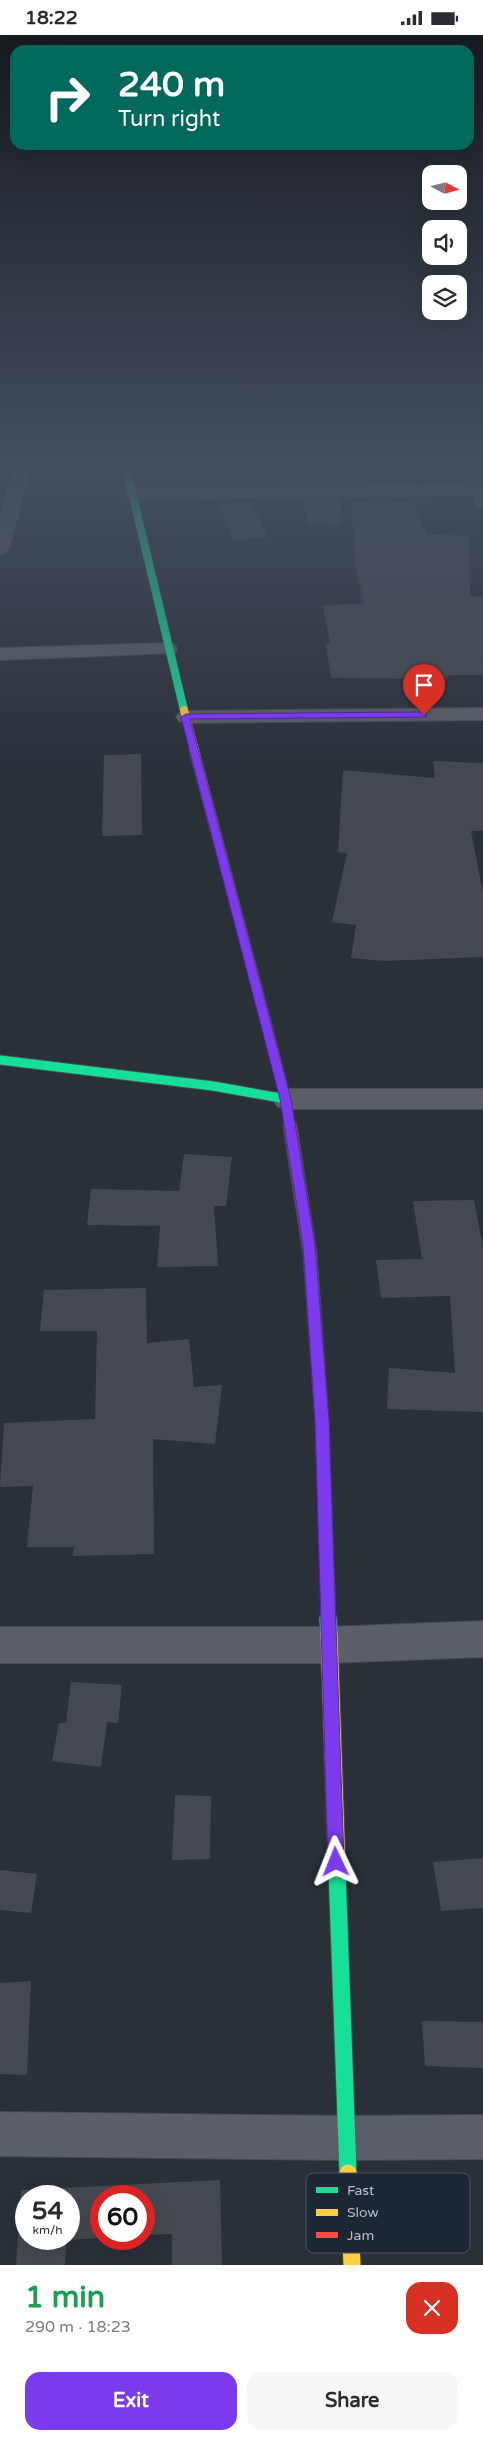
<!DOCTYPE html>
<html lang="en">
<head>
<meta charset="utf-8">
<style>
	body { margin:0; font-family:"Varela Round",sans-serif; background:#f7f7f7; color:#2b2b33; height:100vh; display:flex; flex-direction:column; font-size:19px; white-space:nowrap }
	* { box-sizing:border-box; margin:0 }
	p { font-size:16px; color:#7c7c81 }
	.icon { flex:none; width:28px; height:28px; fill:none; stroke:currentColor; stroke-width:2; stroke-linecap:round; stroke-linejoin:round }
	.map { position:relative; height:2230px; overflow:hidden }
	.panel { display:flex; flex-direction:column; background:#fff; flex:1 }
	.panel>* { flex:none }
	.top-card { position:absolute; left:10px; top:10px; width:464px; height:105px; border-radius:15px; box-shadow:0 5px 20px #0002; background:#00695c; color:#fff; overflow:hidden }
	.needle { width:32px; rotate:97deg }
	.fabs { position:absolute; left:422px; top:130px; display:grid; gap:10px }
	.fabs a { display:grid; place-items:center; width:45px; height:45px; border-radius:10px; background:#fff; box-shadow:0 5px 20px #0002; font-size:25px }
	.speed { position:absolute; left:15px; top:2150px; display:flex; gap:10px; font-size:25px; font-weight:700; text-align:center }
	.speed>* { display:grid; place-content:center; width:65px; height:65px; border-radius:50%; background:#fff; box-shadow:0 5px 20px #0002; line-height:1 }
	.speed small { font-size:12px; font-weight:400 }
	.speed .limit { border:8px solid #d22; background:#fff; color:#111 }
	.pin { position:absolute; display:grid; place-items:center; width:42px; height:42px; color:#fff; margin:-51px -21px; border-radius:50% 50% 50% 0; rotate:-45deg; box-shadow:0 0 5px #0007 }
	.pin .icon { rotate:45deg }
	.me { position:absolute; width:55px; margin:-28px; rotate:358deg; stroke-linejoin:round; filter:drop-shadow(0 0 4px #0008) }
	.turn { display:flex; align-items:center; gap:18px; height:105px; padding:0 25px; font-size:22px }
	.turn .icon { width:65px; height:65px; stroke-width:2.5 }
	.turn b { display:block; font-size:35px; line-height:42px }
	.round { display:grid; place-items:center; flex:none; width:52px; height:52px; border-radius:15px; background:#f7f7f7 }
	.overview { display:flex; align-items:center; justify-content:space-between; height:85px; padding:0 25px }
	h1 { font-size:30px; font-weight:700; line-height:38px; color:#1e9e55 }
	.cta { display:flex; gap:10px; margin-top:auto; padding:10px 25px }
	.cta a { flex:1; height:58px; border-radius:15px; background:#7c3aed; color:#fff; font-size:20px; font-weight:700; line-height:58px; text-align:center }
	.cta a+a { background:#f7f7f7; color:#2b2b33 }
	.status { display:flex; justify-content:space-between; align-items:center; height:35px; padding:0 25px; background:#fff; direction:ltr }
	.status svg { height:14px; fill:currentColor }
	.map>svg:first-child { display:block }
</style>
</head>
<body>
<div class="status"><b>18:22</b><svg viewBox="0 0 49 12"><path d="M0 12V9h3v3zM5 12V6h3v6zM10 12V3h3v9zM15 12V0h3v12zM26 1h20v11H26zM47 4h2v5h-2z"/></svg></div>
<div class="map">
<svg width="483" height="2230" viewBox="0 0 483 2230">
	<rect width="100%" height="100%" fill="#2a3038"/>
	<path fill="#444950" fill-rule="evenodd" d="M344,429L343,450H300L296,430Z
		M342,463L340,490L307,488L303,464Z
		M251,467L268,502L234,505L218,470Z
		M413,467L427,499L469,501L470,561L483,562V640H447V644L331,643L326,609L330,608L323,570L364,569L355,531L351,468Z
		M141,719L142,800L102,801L104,720Z
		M433,726L483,728V796H471L483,858V922L384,926L351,923L356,890L332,887L347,818L338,817L343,735L435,743Z
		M184,1119L232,1122L226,1171H214L218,1231L157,1232L160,1191L87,1190L91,1154L179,1156Z
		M474,1165L483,1213V1377L387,1374L389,1333L455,1338L450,1261L381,1263L376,1225L422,1224L413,1166Z
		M146,1253L147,1308L189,1304L194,1352L222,1350L215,1409L153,1404L154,1519L72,1521L74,1512H27L33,1451L0,1452L4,1388L95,1384L97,1296H40L44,1255Z
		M71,1647L122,1650L118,1688L107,1687L101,1732L52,1726L59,1688H66Z
		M175,1760L211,1761L210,1824L172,1825Z
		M483,1823V1873L441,1876L433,1827Z
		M0,1835L37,1839L31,1878L0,1875Z
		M31,1946L27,2040L0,2039V1948Z
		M422,1986L483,1987V2033L425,2031Z
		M220,2145L222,2230H172V2199L144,2200V2161H101V2203L66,2205L65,2230H16L21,2155ZM26,2161H69V2204H26Z"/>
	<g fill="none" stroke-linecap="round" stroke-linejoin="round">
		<defs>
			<path id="street" d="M15,428H31L9,514L6,518L0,519V483Z
				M278,428H294L297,452L470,450L464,428H480L483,439V474L477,472L472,460L132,464L126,462L124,459L126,456L132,454L280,452Z
				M168,608L175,610L177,614L175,618L0,625V613Z
				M483,673V685L186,688L179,686L176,682L179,678L186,676Z
				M286,1054H483V1074H286L277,1071L273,1064L277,1057Z
				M483,1586V1622L328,1628H0V1592H328Z
				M0,2077L346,2081L483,2080V2124L346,2125L0,2121Z"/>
			<path id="fast-far3" d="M125,428L184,675"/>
			<path id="fast-far2" d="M0,1025L213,1051L286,1064"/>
			<path id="fast-far1" d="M310,1219L322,1386L329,1585"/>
			<path id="fast" d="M328,1584L329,1599
				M337,1834L348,2138"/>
			<path id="slow-far2" d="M184,675L195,716"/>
			<path id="slow-far1" d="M194,715L265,983"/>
			<path id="slow" d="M329,1599L337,1834
				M348,2138L352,2230"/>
			<path id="jam-far1" d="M265,983L286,1064L290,1092"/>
			<path id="jam" d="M290,1091L310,1219"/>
		</defs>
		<use href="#street" stroke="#484c53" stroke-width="2"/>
		<use href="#fast-far3" stroke="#484c53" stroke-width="9"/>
		<use href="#fast-far2" stroke="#484c53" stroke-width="11"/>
		<use href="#fast-far1" stroke="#484c53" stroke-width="15"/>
		<use href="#fast" stroke="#484c53" stroke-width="19"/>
		<use href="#slow-far2" stroke="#484c53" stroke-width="9"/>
		<use href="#slow-far1" stroke="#484c53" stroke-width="11"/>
		<use href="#slow" stroke="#484c53" stroke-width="19"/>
		<use href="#jam-far1" stroke="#484c53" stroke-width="11"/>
		<use href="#jam" stroke="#484c53" stroke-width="15"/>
		<use href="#street" fill="#5a5e66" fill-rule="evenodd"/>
		<use href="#fast-far3" stroke="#16e098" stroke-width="8"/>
		<use href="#fast-far2" stroke="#16e098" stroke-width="9"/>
		<use href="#fast-far1" stroke="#16e098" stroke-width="12"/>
		<use href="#fast" stroke="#16e098" stroke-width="17"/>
		<use href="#slow-far2" stroke="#ffcf43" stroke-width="8"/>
		<use href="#slow-far1" stroke="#ffcf43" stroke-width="9"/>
		<use href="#slow" stroke="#ffcf43" stroke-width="17"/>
		<use href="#jam-far1" stroke="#f24e42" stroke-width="9"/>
		<use href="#jam" stroke="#f24e42" stroke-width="12"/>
	</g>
	<linearGradient id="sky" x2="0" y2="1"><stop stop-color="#171a1f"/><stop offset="0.58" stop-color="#444e5e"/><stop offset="1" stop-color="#444e5e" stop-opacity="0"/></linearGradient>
	<rect width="483" height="740" fill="url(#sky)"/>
	<path fill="#7c3aed" stroke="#51269a" d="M424,677L426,678V682L190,684L291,1064L315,1210L329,1386L344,1827L342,1833L336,1835L330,1833L328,1827L315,1386L303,1210L280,1064L181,682L186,679Z"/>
	<rect x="306" y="2138" width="164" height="80" rx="8" fill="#1d2633" stroke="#4a5360" stroke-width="1"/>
	<rect x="316" y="2152" width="22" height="6" fill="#16e098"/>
	<rect x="316" y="2174" width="22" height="7" fill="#ffcf43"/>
	<rect x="316" y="2197" width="22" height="6" fill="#f24e42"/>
	<g font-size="14" fill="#b4bcc9">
		<text x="347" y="2160">Fast</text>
		<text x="347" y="2182">Slow</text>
		<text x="347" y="2205">Jam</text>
	</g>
</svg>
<div class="fabs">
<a><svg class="needle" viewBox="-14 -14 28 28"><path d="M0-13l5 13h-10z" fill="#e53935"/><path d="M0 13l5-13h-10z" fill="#7c7c81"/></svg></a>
<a><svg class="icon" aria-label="sound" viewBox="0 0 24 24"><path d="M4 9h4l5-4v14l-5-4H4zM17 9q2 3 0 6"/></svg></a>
<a><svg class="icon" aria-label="layers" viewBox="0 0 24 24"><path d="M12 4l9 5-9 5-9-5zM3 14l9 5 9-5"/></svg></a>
</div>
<div class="speed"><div>54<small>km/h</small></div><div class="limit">60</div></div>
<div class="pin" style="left:424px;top:680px;background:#d93025"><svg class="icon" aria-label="arrive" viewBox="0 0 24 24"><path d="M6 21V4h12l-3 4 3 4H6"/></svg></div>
<svg class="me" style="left:336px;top:1827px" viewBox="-20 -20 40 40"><path d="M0-17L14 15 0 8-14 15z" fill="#7c3aed" stroke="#fff" stroke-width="4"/></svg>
<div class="top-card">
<div class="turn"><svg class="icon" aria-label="right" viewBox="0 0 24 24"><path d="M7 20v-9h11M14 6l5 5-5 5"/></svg><div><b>240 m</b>Turn right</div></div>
</div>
</div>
<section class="panel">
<div class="overview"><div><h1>1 min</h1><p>290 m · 18:23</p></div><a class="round" style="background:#d93025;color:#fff"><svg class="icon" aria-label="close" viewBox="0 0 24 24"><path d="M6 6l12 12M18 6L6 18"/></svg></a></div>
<div class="cta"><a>Exit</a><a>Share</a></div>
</section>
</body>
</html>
